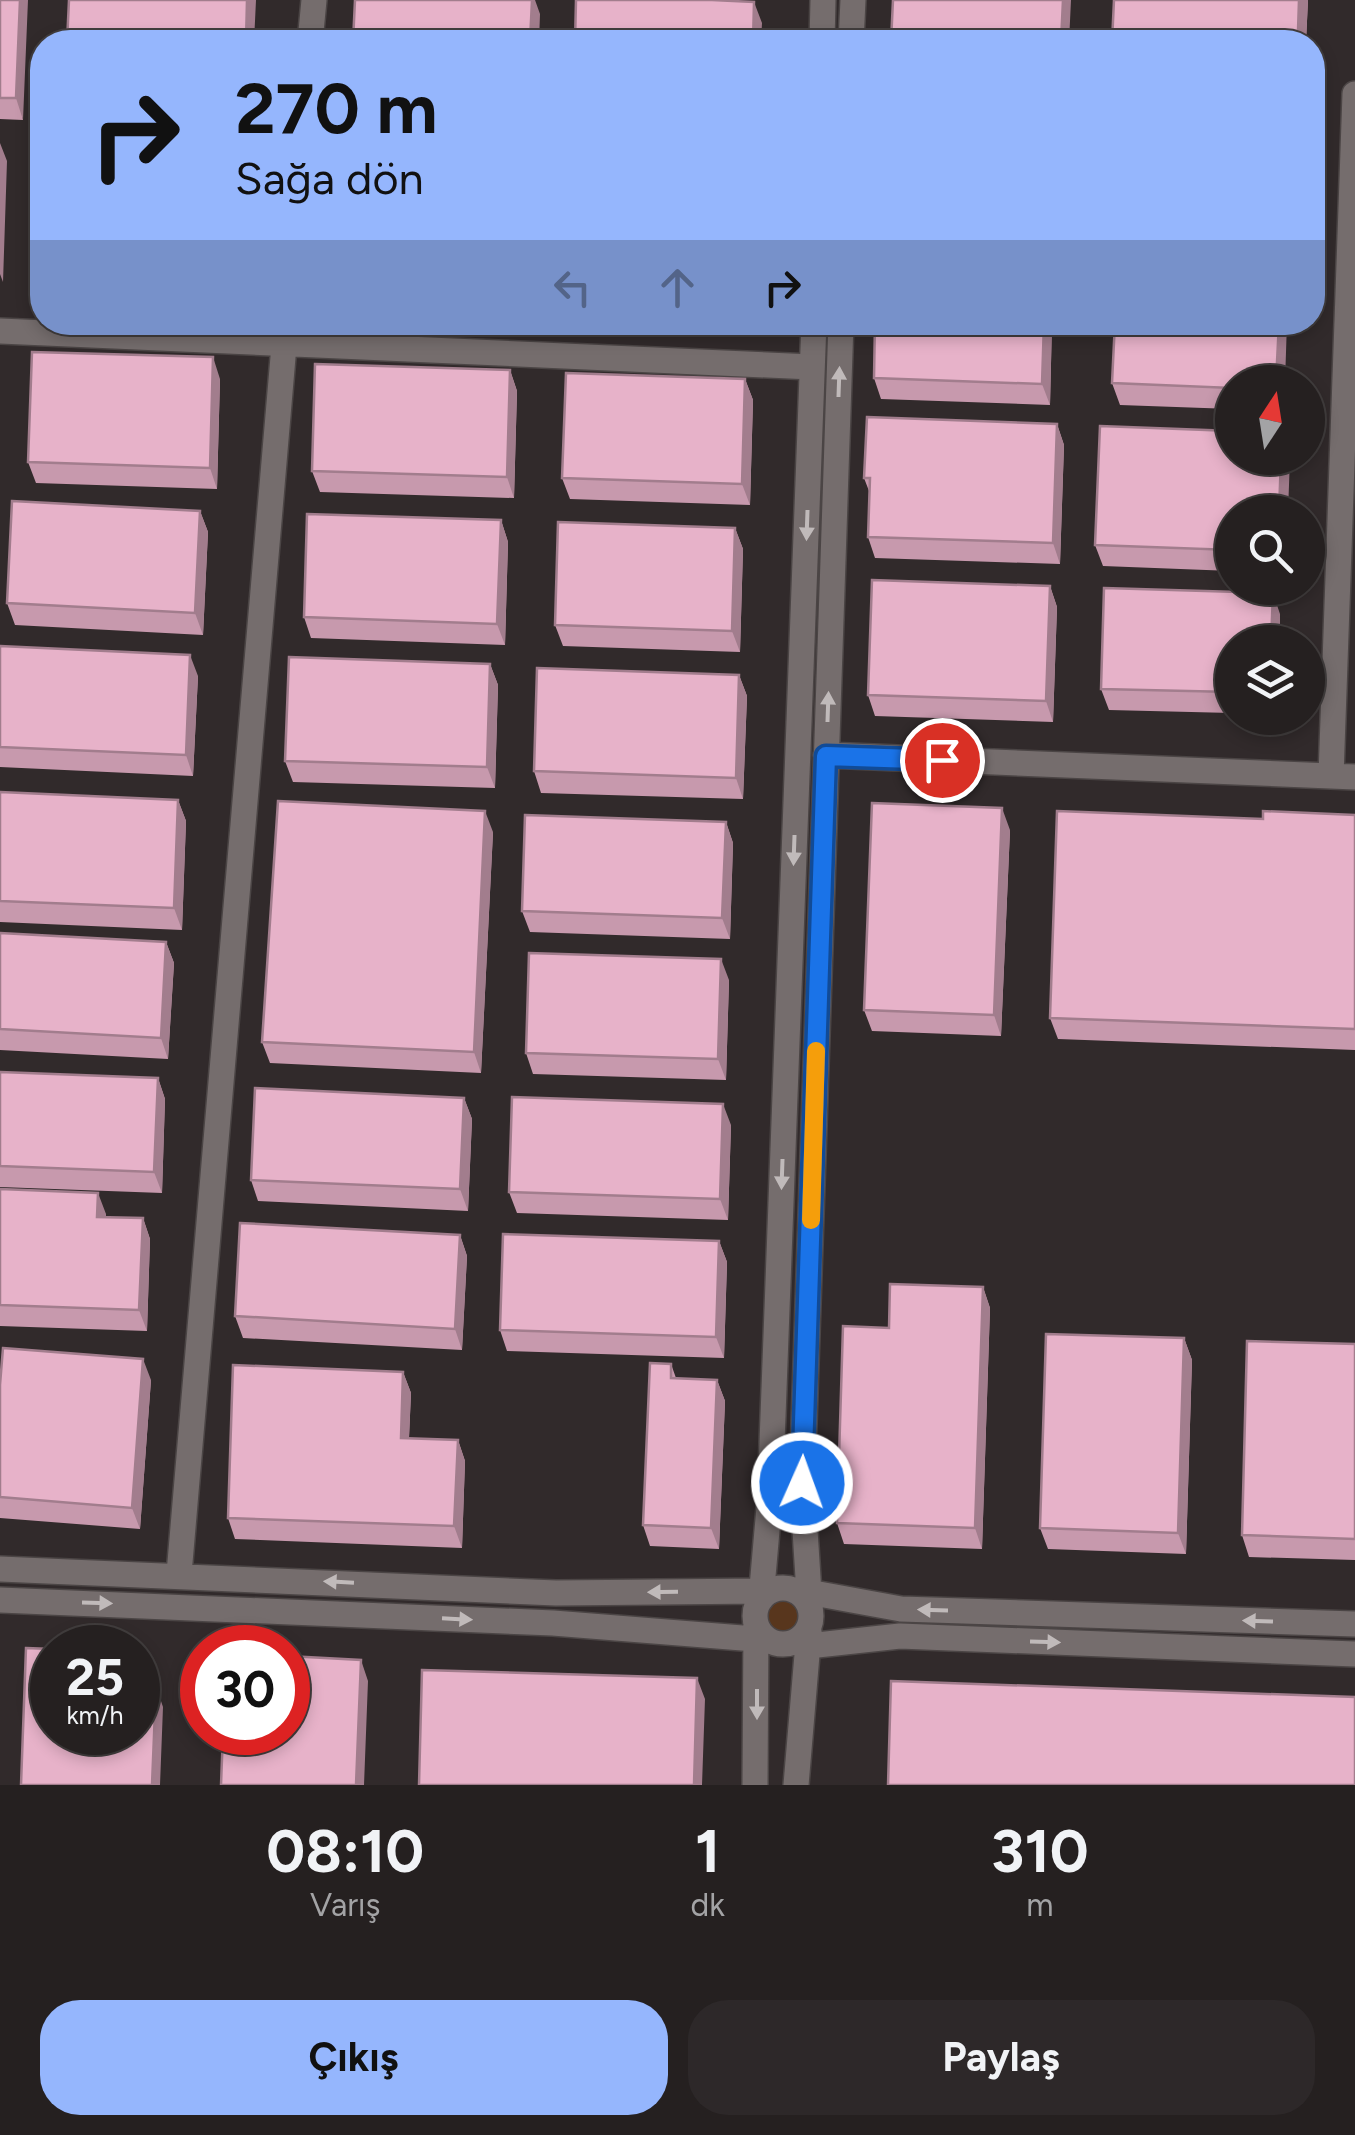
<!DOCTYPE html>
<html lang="tr">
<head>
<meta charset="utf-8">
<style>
	body { margin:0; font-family:Figtree,sans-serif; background:#2d2829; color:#f1f3f6; height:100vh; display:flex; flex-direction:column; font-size:38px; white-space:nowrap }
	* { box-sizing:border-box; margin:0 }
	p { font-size:32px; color:#a3a3a5 }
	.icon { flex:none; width:55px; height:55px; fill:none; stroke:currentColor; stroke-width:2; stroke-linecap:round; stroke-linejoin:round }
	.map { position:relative; height:1785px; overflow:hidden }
	.side { display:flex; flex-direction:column; background:#252020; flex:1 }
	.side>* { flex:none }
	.top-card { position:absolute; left:30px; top:30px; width:1295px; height:305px; border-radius:40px; box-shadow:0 5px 15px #0003,0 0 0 2px #423e3e; background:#95b6fd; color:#111; overflow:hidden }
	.needle { width:65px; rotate:12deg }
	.controls { position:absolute; left:1215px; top:365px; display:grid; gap:20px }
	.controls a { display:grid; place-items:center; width:110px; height:110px; border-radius:50%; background:#252020; box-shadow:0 5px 15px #0003,0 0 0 2px #423e3e; font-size:50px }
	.speed { position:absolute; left:30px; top:1625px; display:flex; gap:20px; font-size:50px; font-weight:700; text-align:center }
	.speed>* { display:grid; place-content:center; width:130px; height:130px; border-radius:50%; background:#252020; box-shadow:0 5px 15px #0003,0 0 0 2px #423e3e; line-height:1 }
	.speed small { font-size:25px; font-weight:400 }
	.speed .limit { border:15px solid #d22; background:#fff; color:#111 }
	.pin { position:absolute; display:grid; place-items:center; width:85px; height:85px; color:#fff; margin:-42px; border:5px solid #fff; border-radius:50%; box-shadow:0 2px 10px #0007 }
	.me { position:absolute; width:110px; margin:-55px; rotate:2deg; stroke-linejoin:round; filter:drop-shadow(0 0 8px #0008) }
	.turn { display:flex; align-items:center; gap:35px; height:210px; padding:0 40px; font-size:45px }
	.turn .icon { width:130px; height:130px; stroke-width:2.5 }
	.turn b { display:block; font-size:70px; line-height:85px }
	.lanes { display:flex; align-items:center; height:95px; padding:0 40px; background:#0003; justify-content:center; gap:50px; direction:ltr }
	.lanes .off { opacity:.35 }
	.eta { display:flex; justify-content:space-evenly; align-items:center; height:170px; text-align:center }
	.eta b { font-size:60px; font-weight:700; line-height:70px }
	.primary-button { display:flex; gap:20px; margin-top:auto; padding:20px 40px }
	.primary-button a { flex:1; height:115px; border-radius:40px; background:#95b6fd; color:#111; font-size:40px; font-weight:700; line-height:115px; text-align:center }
	.primary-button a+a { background:#2d2829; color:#f1f3f6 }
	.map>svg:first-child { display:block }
</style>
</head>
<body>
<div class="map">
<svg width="1355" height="1785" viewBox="0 0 1355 1785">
	<rect width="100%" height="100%" fill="#312a2b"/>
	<path fill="#58361d" d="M766 1616a17 17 0 1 1 34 0a17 17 0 1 1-34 0Z"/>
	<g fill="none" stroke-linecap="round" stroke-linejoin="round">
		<defs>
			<path id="minor" d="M310,42L314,0
				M822,42L823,0
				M851,42L853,0
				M0,331L812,367
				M826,755L1355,777
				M1331,776L1355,94
				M0,1569L556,1593L761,1591
				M179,1574L286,322
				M755 1616a28 28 0 1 1 56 0a28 28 0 1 1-56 0Z
				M808,1592L901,1609L1355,1624
				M761,1599L770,1496L814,322
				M0,1600L553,1623L755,1639
				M810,1609L802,1483L841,322
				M808,1646L900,1636L1355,1654
				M755,1785L756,1624
				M796,1785L809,1631"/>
		</defs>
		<use href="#minor" stroke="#4b4545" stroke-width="28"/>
		<use href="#minor" stroke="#756d6d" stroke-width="25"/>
	</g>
	<path fill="#c799ad" d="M0,0L23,120L0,119Z
		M1308,0L1306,42H1112Z
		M875,322H1052L1050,405L881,399L874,378Z
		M510,370L517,391L514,498L320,492L312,471Z
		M220,379L217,489L36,483L28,462Z
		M745,379L753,400L750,505L570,499L562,478Z
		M1232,382V409L1120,405L1112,383Z
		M1057,424L1064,445L1060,564L875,558L868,537L869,491L864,478Z
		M200,511L208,532L203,635L15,625L7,603Z
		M1232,512V571L1103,566L1095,545Z
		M501,520L508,542L505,645L311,638L304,617Z
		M735,528L743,549L740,652L563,646L555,625Z
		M1050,586L1057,607L1053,722L875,716L868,695Z
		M1280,614L1232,642V713L1109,710L1101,689Z
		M0,646L198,676L193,776L0,767Z
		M490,664L498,685L495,788L293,782L285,761Z
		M739,675L747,696L743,799L541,793L534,771Z
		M0,792L178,800L186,821L182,930L0,922Z
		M1355,815V1050L1058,1039L1050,1018L1263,819Z
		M726,822L733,843L730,939L530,932L522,911Z
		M1010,830L1001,1036L872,1031L864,1010Z
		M493,832L481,1073L270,1063L262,1042Z
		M0,933L166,942L174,963L168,1059L0,1050Z
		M729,980L726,1080L533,1074L526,1053Z
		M0,1072L158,1078L165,1099L162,1193L0,1187Z
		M464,1098L472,1119L468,1211L258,1201L251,1180Z
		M731,1125L728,1220L517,1213L509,1192Z
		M0,1189L106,1214V1217L143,1218L150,1239L147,1331L0,1326Z
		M460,1235L467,1256L462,1350L243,1338L235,1316Z
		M719,1241L727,1262L724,1358L507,1351L500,1330Z
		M983,1287L990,1308L982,1549L844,1544L837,1523L889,1328Z
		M1184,1338L1192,1360L1186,1554L1048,1549L1040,1528Z
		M1355,1344V1560L1249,1557L1242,1535Z
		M671,1364L676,1378L717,1380L725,1401L719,1549L650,1546L643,1525Z
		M403,1372L411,1393L409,1438L458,1440L465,1461L462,1548L235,1539L228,1518Z
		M151,1380L140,1529L0,1518V1385Z"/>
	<path fill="#a27d8d" d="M20,0H28L23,120L16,98Z
		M247,0H256L254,42H246Z
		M532,0H535L540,14L539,42H530Z
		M1063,0H1071L1069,42H1061Z
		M1299,0H1308L1306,42H1302L1298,31Z
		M754,2L762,23L761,42H753Z
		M0,143L7,161L3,282L0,274Z
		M1044,322H1052L1050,405L1042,384Z
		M1279,322H1287L1285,382H1276Z
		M213,357L220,379L217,489L210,468Z
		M510,370L517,391L514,498L507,477Z
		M745,379L753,400L750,505L742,484Z
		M1057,424L1064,445L1060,564L1053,543Z
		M1281,458H1290L1288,512H1279Z
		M200,511L208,532L203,635L195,613Z
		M501,520L508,542L505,645L497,624Z
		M735,528L743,549L740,652L732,631Z
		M1050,586L1057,607L1053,722L1046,701Z
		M1273,593L1280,614V642H1271Z
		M190,655L198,676L193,776L186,755Z
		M490,664L498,685L495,788L487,767Z
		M739,675L747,696L743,799L736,778Z
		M178,800L186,821L182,930L174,908Z
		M1002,808L1010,830L1001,1036L994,1015Z
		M485,811L493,832L481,1073L474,1052Z
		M726,822L733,843L730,939L722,918Z
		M166,942L174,963L168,1059L161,1038Z
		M721,959L729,980L726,1080L718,1059Z
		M158,1078L165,1099L162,1193L154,1172Z
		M464,1098L472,1119L468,1211L460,1189Z
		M723,1104L731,1125L728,1220L720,1199Z
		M98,1193L106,1214L105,1238L97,1217Z
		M143,1218L150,1239L147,1331L139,1310Z
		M460,1235L467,1256L462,1350L455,1329Z
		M719,1241L727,1262L724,1358L716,1337Z
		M983,1287L990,1308L982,1549L975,1528Z
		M1184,1338L1192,1360L1186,1554L1178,1533Z
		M143,1359L151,1380L140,1529L132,1508Z
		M403,1372L411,1393L408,1459L401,1438Z
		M717,1380L725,1401L719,1549L711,1528Z
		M458,1440L465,1461L462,1548L454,1526Z
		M361,1660L368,1681L364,1785H356Z
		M697,1678L705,1699L702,1785H694Z
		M156,1686L163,1707L160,1785H152Z"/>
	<path fill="#e7b2c9" stroke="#a27d8d" stroke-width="2.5" d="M0,0H20L16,98H0Z
		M69,0H247L246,42H67Z
		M355,0H532L530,42H353Z
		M576,0H712L754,2L753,42H575Z
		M893,0H1063L1061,42H891Z
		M1114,0H1299L1298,31L1266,30V42H1112Z
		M875,322H1044L1042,384L874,378Z
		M1115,322H1279L1276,382H1232V388L1112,383Z
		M32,352L213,357L210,468L28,462Z
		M315,364L510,370L507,477L312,471Z
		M566,373L745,379L742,484L562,478Z
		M867,417L1057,424L1053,543L868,537L870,478H864Z
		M1100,426L1232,431V458H1281L1279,512H1232V550L1095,545Z
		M12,501L200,511L195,613L7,603Z
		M307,514L501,520L497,624L304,617Z
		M558,522L735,528L732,631L555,625Z
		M872,580L1050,586L1046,701L868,695Z
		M1104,588L1273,593L1271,642H1232V692L1101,689Z
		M0,646L190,655L186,755L0,747Z
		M289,657L490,664L487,767L285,761Z
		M537,668L739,675L736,778L534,771Z
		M0,792L178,800L174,908L0,901Z
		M278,801L485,811L474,1052L262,1042Z
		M872,803L1002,808L994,1015L864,1010Z
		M1057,811L1263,819V811L1355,815V1029L1050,1018Z
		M525,815L726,822L722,918L522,911Z
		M0,933L166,942L161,1038L0,1029Z
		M529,953L721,959L718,1059L526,1053Z
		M0,1072L158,1078L154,1172L0,1166Z
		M255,1088L464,1098L460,1189L251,1180Z
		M512,1097L723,1104L720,1199L509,1192Z
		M0,1189L98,1193L97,1217L143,1218L139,1310L0,1305Z
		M240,1223L460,1235L455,1329L235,1316Z
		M503,1234L719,1241L716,1337L500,1330Z
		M890,1284L983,1287L975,1528L837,1523L843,1326L889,1328Z
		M1046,1334L1184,1338L1178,1533L1040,1528Z
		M1247,1341L1355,1344V1539L1242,1535Z
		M3,1348L143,1359L132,1508L0,1497V1385Z
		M650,1363L671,1364V1378L717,1380L711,1528L643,1525Z
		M233,1365L403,1372L401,1438L458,1440L454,1526L228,1518Z
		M26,1648L52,1649V1732H138V1685L156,1686L152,1785H21Z
		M288,1656L361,1660L356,1785H221L223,1732H288Z
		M422,1670L697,1678L694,1785H419Z
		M891,1681L1355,1697V1785H888Z"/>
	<defs><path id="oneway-solid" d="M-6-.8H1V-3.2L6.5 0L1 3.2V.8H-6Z" transform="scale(2.5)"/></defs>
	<g fill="#c0baba">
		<use href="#oneway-solid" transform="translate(839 382) rotate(-88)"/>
		<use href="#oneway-solid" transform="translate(807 525) rotate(92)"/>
		<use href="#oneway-solid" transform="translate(828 707) rotate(-88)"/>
		<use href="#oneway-solid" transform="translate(794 850) rotate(92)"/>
		<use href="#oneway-solid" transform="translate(782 1174) rotate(92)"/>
		<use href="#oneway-solid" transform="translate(339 1582) rotate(-177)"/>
		<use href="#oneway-solid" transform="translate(663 1592) rotate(179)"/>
		<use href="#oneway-solid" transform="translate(97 1603) rotate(2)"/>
		<use href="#oneway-solid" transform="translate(933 1610) rotate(-178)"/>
		<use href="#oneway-solid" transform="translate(457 1619) rotate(3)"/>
		<use href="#oneway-solid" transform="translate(1258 1621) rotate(-178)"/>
		<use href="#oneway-solid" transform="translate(1045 1642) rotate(2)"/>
		<use href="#oneway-solid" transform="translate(757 1704) rotate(90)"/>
	</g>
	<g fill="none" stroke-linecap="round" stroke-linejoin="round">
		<defs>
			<path id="route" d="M802,1483L826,756L942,760"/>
		</defs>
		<use href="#route" stroke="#114b97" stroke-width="25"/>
		<use href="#route" stroke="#1a73e8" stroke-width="18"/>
		<path stroke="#f59e0b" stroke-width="18" d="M811,1220L816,1051"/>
	</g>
</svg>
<div class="controls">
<a><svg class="needle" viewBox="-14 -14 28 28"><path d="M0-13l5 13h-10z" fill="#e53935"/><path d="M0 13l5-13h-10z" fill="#a3a3a5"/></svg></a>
<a><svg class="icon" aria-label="search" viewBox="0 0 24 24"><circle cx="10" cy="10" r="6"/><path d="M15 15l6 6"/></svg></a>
<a><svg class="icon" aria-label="layers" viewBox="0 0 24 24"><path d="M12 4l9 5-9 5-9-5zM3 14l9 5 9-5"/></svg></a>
</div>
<div class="speed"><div>25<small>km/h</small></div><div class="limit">30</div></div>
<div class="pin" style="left:942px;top:760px;background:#d93025"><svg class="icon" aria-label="arrive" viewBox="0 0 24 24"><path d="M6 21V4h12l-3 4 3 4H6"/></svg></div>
<svg class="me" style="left:802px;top:1483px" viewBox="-20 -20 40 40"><circle r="17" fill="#1a73e8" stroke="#fff" stroke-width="3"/><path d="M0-11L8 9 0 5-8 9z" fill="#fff"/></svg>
<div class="top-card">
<div class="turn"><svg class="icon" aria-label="right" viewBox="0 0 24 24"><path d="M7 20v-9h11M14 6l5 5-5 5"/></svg><div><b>270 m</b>Sağa dön</div></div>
<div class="lanes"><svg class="icon off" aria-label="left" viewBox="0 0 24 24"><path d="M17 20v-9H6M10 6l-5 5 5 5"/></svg><svg class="icon off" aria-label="ahead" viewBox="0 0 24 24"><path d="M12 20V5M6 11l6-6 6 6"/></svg><svg class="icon" aria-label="right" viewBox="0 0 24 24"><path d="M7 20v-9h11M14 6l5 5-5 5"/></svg></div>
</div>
</div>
<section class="side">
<div class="eta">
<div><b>08:10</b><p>Varış</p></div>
<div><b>1</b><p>dk</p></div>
<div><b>310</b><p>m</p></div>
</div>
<div class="primary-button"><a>Çıkış</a><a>Paylaş</a></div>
</section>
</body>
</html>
